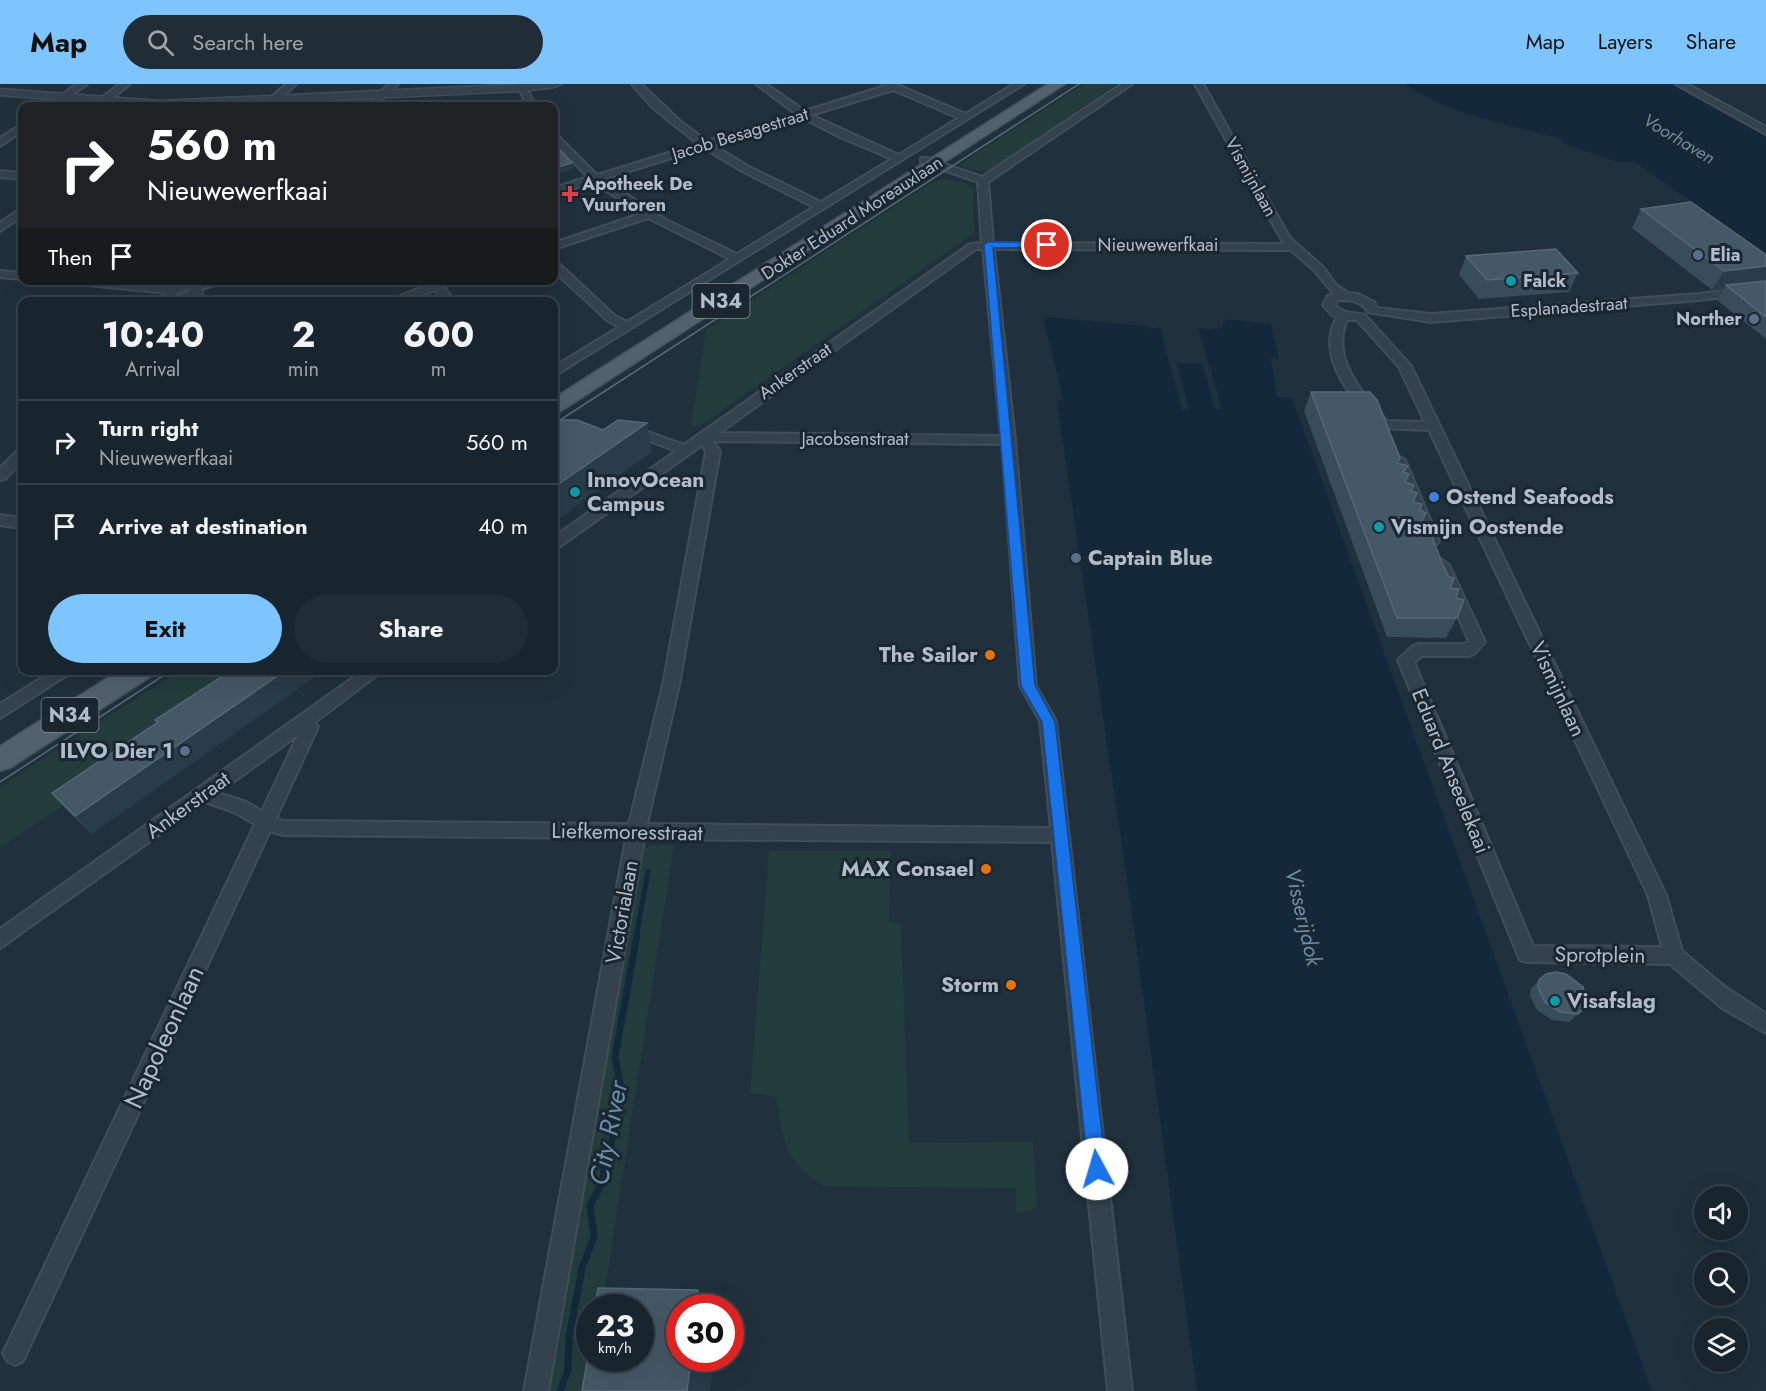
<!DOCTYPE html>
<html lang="en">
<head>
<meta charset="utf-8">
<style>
	body { margin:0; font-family:Jost,sans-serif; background:#212d36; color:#f1f3f6; height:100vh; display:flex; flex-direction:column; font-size:22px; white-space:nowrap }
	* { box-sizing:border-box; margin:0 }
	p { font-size:20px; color:#9fa5aa }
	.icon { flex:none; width:33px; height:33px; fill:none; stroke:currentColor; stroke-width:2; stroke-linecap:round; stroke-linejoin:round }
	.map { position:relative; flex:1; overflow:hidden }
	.drawer { position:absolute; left:18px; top:213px; width:540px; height:378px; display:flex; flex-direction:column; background:#18252e; border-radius:12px; box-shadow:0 6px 24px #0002,0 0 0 2px #36424a }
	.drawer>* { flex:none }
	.hud { position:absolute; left:18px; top:18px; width:540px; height:183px; border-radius:12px; box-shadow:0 6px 24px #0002,0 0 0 2px #36424a; background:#202124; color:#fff; overflow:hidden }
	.controls { position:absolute; left:1694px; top:1102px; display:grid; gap:12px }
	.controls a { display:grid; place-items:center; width:54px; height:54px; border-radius:50%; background:#18252e; box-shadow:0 6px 24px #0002,0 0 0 2px #36424a; font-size:30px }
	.speed { position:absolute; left:576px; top:1210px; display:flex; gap:12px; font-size:30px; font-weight:700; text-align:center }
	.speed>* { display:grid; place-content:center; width:78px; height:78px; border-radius:50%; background:#18252e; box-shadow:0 6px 24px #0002,0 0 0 2px #36424a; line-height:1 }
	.speed small { font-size:15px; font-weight:400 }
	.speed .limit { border:9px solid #d22; background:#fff; color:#111 }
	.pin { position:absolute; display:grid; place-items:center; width:51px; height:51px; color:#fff; margin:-26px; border:3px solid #fff; border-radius:50%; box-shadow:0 2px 6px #0007 }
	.me { position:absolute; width:66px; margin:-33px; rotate:354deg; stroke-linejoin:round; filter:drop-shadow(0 0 4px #0008) }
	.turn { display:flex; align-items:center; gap:21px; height:126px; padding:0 30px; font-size:27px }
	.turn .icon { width:78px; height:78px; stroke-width:2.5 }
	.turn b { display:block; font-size:42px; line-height:51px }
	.then { display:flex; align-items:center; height:57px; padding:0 30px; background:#0003; gap:12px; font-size:22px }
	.eta { display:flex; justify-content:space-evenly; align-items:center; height:102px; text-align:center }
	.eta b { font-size:36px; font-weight:700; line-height:42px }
	.button { display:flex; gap:12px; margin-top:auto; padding:12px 30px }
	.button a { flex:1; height:69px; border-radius:36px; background:#7ec4ff; color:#111; font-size:24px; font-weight:700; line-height:69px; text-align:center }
	.button a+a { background:#212d36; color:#f1f3f6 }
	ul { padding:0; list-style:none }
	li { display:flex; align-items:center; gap:18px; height:84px; padding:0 30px; border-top:2px solid #36424a }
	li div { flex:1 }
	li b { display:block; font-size:22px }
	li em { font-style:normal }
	header { display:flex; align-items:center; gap:36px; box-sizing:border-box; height:84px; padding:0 30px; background:#7ec4ff; color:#111 }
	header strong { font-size:28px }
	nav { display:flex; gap:33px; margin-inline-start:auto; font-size:21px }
	.search { width:420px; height:54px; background:#212d36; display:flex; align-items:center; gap:15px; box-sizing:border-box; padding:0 21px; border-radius:33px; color:#9fa5aa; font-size:22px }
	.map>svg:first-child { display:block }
</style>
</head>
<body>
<header>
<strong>Map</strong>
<div class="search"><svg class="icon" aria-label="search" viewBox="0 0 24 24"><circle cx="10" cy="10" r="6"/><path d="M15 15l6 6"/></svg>Search here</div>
<nav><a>Map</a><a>Layers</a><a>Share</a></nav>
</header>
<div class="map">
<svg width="1766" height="1307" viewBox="0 0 1766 1307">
	<rect width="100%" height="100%" fill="#20313d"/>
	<path fill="#223d3c" d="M1084,0H1117L989,86L977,87L959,81Z
		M943,95L966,99L973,106L974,149L700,342H691L706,246L934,97Z
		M179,587H263L0,764V703Z
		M674,761L602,1224H590L589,1307H544L640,762Z
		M769,767H891L889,837L901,840L909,1059L1033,1058L1037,1124L1016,1130V1104L823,1102C784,1076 783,1059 777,1016L773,1012L750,1009Z"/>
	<path fill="#13293b" d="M1405,0H1670L1766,53V169L1633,77L1619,78L1561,59L1564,56C1510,39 1454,34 1405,0Z
		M1043,233L1148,242L1149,245L1160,243L1182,326H1189L1177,279H1202L1215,325H1222L1198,243L1207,246L1221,244L1227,235L1271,240L1279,274H1271L1277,313L1292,314L1652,1307H1197L1131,824L1057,318L1063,315Z"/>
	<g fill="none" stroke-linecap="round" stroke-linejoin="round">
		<path stroke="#13293b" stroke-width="5" d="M636,853L648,788"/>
		<path stroke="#13293b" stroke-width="7" d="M560,1307L568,1286L569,1253L582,1184L594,1153L590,1121L603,1098L604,1082L612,1057L620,999L615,973L637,851"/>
		<defs>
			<path id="minor" d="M77,0H87L56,22H47Z
				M120,0H130L106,19H100V15Z
				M287,0H296L277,17H271V13Z
				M389,0H398L375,22H366Z
				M517,0H525L535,22H527Z
				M632,0H641L680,37L707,57L796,30L756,0H766L805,27L885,2L883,0H895L966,30L1014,0H1024L554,292V283L619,243L607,236L554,187V178L558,179L615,232L627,238L730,175L648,134L554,165V159L640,130L594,98L554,110V104L588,93L554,58V50L557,51L597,91L698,60L652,23ZM893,6L959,34L899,71L811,31ZM803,34L840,53L892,75L821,118L749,83L713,61ZM704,64L742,87L814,123L737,170L666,136L603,95Z
				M1122,0H1132L988,98L993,159L1284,160L1195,0H1203L1290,154L1323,183L1336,201L1348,209L1358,210L1374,218L1377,224L1431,230L1698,210L1766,202V208L1698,216L1431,238L1368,228C1361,216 1350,216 1337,216L1335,221C1344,231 1354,228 1365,231L1411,282L1666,811L1682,867L1725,903L1766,930V949L1722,924L1670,880L1527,878L1520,876L1398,576L1413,562L1418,560H1465L1469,557L1435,481L1442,476L1449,481L1485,558L1474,570L1469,572H1422L1414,578L1533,862L1662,863L1648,811L1429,346L1378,344C1354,315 1314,274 1337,233L1332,231L1323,221L1328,212L1334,210L1315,187L1291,166L994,165L1015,356L1036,602L1056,637L1132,1307H1108L1052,758L644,755L548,1307H524L626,754L283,751L270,747L23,1277L15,1281L7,1277L3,1269L7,1261L255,740L234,728L205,718L0,864V845L364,586H384L315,638L318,643L276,734L283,737L629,740L663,601L706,367L702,361L559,463L554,465V453L676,367L647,356H623V350L648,348L684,361L970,160L982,159L978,98L921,78V74H927L982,93ZM976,165H983L1001,352L719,349ZM1347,236H1357L1399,283L1425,338L1387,337C1363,310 1330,275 1347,236ZM712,357L1002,360L1020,602L1040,637L1051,744L647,740L679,601L720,367ZM298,651L262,727L246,718L218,709Z
				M1676,0H1687L1766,43V50Z
				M22,40V47L0,62V54Z
				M0,87L22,89V95L0,93Z
				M22,124V132L0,147V139Z
				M0,187L22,189V195L0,193Z
				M64,196H109L171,202L185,198L196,200L228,196L202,205V210L186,218L164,214L165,209L69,199ZM186,205L192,207L179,212L175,210Z
				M428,196H457L444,203L455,218H444L435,206L402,218H385L430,200Z
				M22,366V377L5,395L0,396V384L17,367Z
				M1398,372L1405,376L1439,457L1437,460H1427L1425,457L1391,376Z
				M0,431L22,434V444L0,441Z
				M54,586H75L0,634V620Z"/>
			<path id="tertiary" d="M527,0H561L555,3L522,7L203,22H135L0,11V5L160,17Z"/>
			<path id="primary" d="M1048,0H1065L561,327L554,329V314Z
				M120,586H154L150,593L10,684L0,687V662Z"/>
		</defs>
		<use href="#minor" stroke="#414e58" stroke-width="4"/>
		<use href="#tertiary" stroke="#414e58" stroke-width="3"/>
		<use href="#primary" stroke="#414e58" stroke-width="3"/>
		<use href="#minor" fill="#34424d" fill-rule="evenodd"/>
		<use href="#tertiary" fill="#34424d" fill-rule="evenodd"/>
		<use href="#primary" fill="#52616d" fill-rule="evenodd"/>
		<path stroke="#566774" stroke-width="1.5" d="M554,340L1079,0
			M0,698L172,586"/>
	</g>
	<path fill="#384c59" d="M554,60L573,85L557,90L554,86Z
		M1641,125L1766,171V255L1717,216L1724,205L1712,206L1632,144Z
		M1466,172L1578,189L1569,208L1479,215L1459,191Z
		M1311,308L1398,379L1408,382L1405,389V398L1411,407L1413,418L1420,426L1422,437L1427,449L1433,456L1450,504L1456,514L1457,534L1446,554L1387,553L1304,327Z
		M232,586L92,750L69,728L52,709L157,639L155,636Z
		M1546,890L1588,921L1569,938L1552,936L1537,926L1530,912L1531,904Z"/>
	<path fill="#293c49" d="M572,79L573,85L557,90L555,84Z
		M1766,182V199L1726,201L1724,205L1712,206L1724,187Z
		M647,339L652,368L554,438V403Z
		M286,586H325L92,750L75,732Z
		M698,1206L707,1224H696Z
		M691,1275H714L710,1307H687Z"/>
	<path fill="#455865" stroke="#566875" stroke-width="1.5" d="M554,60L572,79L555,84L554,81Z
		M1691,118L1766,171V182L1724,187L1641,125Z
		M1556,165L1578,189L1487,196L1466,172Z
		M1766,197V233L1726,201Z
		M1311,308H1370L1377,316L1400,374L1397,379L1408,382L1403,388L1409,390L1405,398L1414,401L1411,407L1417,409L1413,418L1422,420L1420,426L1426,429L1422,437L1431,440L1427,449L1435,450L1433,456L1444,483L1449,493L1454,494L1450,504L1459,505L1456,514L1464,516L1457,534H1397Z
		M554,336H577L603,346L618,336L647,339L554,403Z
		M232,586H286L75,732L52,709L158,638L155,636Z
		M1556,888L1566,890L1583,903L1588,921L1578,930L1560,928L1545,918L1538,904L1539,896L1546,890Z
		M598,1204L698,1206L696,1224H680V1275H691L687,1307H582L590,1259V1275H640V1224H595Z"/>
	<path fill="#1a73e8" stroke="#114b97" stroke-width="1.5" d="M1047,158L1051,161L1050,163L993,164L1035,601L1055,638L1106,1085L1103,1092L1097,1094L1090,1092L1088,1085L1042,638L1021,602L984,161L988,158Z"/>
	<path fill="#e0444e" stroke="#1a2731" stroke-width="2" d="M567 101h6v6h6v6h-6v6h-6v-6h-6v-6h6z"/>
	<g fill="#5c6f8a" stroke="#1a2731" stroke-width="2">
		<circle cx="1698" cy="171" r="6"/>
		<circle cx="1754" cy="235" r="6"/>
		<circle cx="1076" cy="474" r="6"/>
		<circle cx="185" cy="667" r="6"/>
	</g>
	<g fill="#0f9aa8" stroke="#1a2731" stroke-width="2">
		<circle cx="1511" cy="197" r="6"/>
		<circle cx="575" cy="408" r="6"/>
		<circle cx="1379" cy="443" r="6"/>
		<circle cx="1555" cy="917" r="6"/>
	</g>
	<circle fill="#3f7fe0" stroke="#1a2731" stroke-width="2" cx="1434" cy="413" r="6"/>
	<g fill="#e8710a" stroke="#1a2731" stroke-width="2">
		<circle cx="990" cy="571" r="6"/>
		<circle cx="986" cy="785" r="6"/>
		<circle cx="1011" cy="901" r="6"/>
	</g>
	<g text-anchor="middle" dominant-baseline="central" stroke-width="6" stroke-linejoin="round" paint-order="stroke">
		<g font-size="18" fill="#b0bdc8" stroke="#1a2731">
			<text transform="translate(740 50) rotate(-17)">Jacob Besagestraat</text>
			<text transform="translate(1251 93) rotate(61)">Vismijnlaan</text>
			<text transform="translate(852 134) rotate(-33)">Dokter Eduard Moreauxlaan</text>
			<text x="1158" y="161">Nieuwewerfkaai</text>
			<text transform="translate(1569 223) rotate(-4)">Esplanadestraat</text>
			<text transform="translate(795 287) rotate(-35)">Ankerstraat</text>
			<text x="855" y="355">Jacobsenstraat</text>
		</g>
		<g font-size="18" font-style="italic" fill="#668eaa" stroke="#1a2731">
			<text transform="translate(1679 55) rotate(31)">Voorhaven</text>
		</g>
		<g font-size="18" font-weight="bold" fill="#b0bdc8" stroke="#1a2731" text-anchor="start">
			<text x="582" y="100">Apotheek De<tspan x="582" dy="21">Vuurtoren</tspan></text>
			<text x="1710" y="171">Elia</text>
			<text x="1523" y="197">Falck</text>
			<text x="1742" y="235" text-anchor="end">Norther</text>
		</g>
		<g fill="#1a2731" stroke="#83909b" stroke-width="1.5">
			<rect x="692.5" y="200" width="57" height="34" rx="4.5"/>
			<rect x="41.5" y="614" width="57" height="34" rx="4.5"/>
		</g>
		<g font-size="20" font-weight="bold" fill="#b0bdc8">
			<text x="721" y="217">N34</text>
			<text x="70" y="631">N34</text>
		</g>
		<g font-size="21" font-weight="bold" fill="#b0bdc8" stroke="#1a2731" text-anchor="start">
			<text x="587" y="396">InnovOcean<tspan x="587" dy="24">Campus</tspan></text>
			<text x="1446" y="413">Ostend Seafoods</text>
			<text x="1391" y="443">Vismijn Oostende</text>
			<text x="1088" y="474">Captain Blue</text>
			<text x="978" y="571" text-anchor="end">The Sailor</text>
			<text x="173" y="667" text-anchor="end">ILVO Dier 1</text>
			<text x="974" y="785" text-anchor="end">MAX Consael</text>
			<text x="999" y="901" text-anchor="end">Storm</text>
			<text x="1567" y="917">Visafslag</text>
		</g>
		<g font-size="21" fill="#b0bdc8" stroke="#1a2731">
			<text transform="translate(1558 605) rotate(65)">Vismijnlaan</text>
			<text transform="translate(1451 687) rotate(68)">Eduard Anseelekaai</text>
			<text transform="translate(188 721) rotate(-36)">Ankerstraat</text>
			<text transform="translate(627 748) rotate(1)">Liefkemoresstraat</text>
			<text transform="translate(622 828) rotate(-80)">Victorialaan</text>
			<text transform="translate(1600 871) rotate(1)">Sprotplein</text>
		</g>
		<g font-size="22" font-style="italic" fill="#668eaa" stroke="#1a2731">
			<text transform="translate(1304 833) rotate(77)">Visserijdok</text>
		</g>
		<g font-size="26" fill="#b0bdc8" stroke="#1a2731">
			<text transform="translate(164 953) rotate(-65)">Napoleonlaan</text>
		</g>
		<g font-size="27" font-style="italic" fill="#668eaa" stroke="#1a2731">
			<text transform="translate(608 1049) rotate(-79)">City River</text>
		</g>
	</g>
</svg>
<div class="controls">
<a><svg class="icon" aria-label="sound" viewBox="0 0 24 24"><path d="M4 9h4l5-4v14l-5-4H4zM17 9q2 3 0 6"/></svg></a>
<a><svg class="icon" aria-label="search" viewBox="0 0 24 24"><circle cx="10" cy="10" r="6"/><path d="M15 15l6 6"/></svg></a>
<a><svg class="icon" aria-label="layers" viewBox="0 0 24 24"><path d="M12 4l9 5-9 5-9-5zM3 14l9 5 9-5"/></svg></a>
</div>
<div class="speed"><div>23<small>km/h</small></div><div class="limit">30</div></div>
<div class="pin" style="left:1047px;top:161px;background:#d93025"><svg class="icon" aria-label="arrive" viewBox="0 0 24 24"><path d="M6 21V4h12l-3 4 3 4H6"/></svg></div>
<svg class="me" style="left:1097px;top:1085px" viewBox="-20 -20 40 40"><circle r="19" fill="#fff"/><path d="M0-13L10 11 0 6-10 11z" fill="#1a73e8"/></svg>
<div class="hud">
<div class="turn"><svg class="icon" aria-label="right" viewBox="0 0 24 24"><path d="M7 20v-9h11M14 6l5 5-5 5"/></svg><div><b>560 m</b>Nieuwewerfkaai</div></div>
<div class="then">Then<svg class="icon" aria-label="arrive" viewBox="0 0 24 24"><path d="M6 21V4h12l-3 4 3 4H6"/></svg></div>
</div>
<section class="drawer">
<div class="eta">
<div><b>10:40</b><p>Arrival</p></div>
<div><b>2</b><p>min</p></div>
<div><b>600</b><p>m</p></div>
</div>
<ul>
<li><svg class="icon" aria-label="right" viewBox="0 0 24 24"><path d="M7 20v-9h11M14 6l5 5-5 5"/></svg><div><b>Turn right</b><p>Nieuwewerfkaai</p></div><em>560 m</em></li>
<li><svg class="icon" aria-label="arrive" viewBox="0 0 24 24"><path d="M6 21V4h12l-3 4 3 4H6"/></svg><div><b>Arrive at destination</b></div><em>40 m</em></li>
</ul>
<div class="button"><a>Exit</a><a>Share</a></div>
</section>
</div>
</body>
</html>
